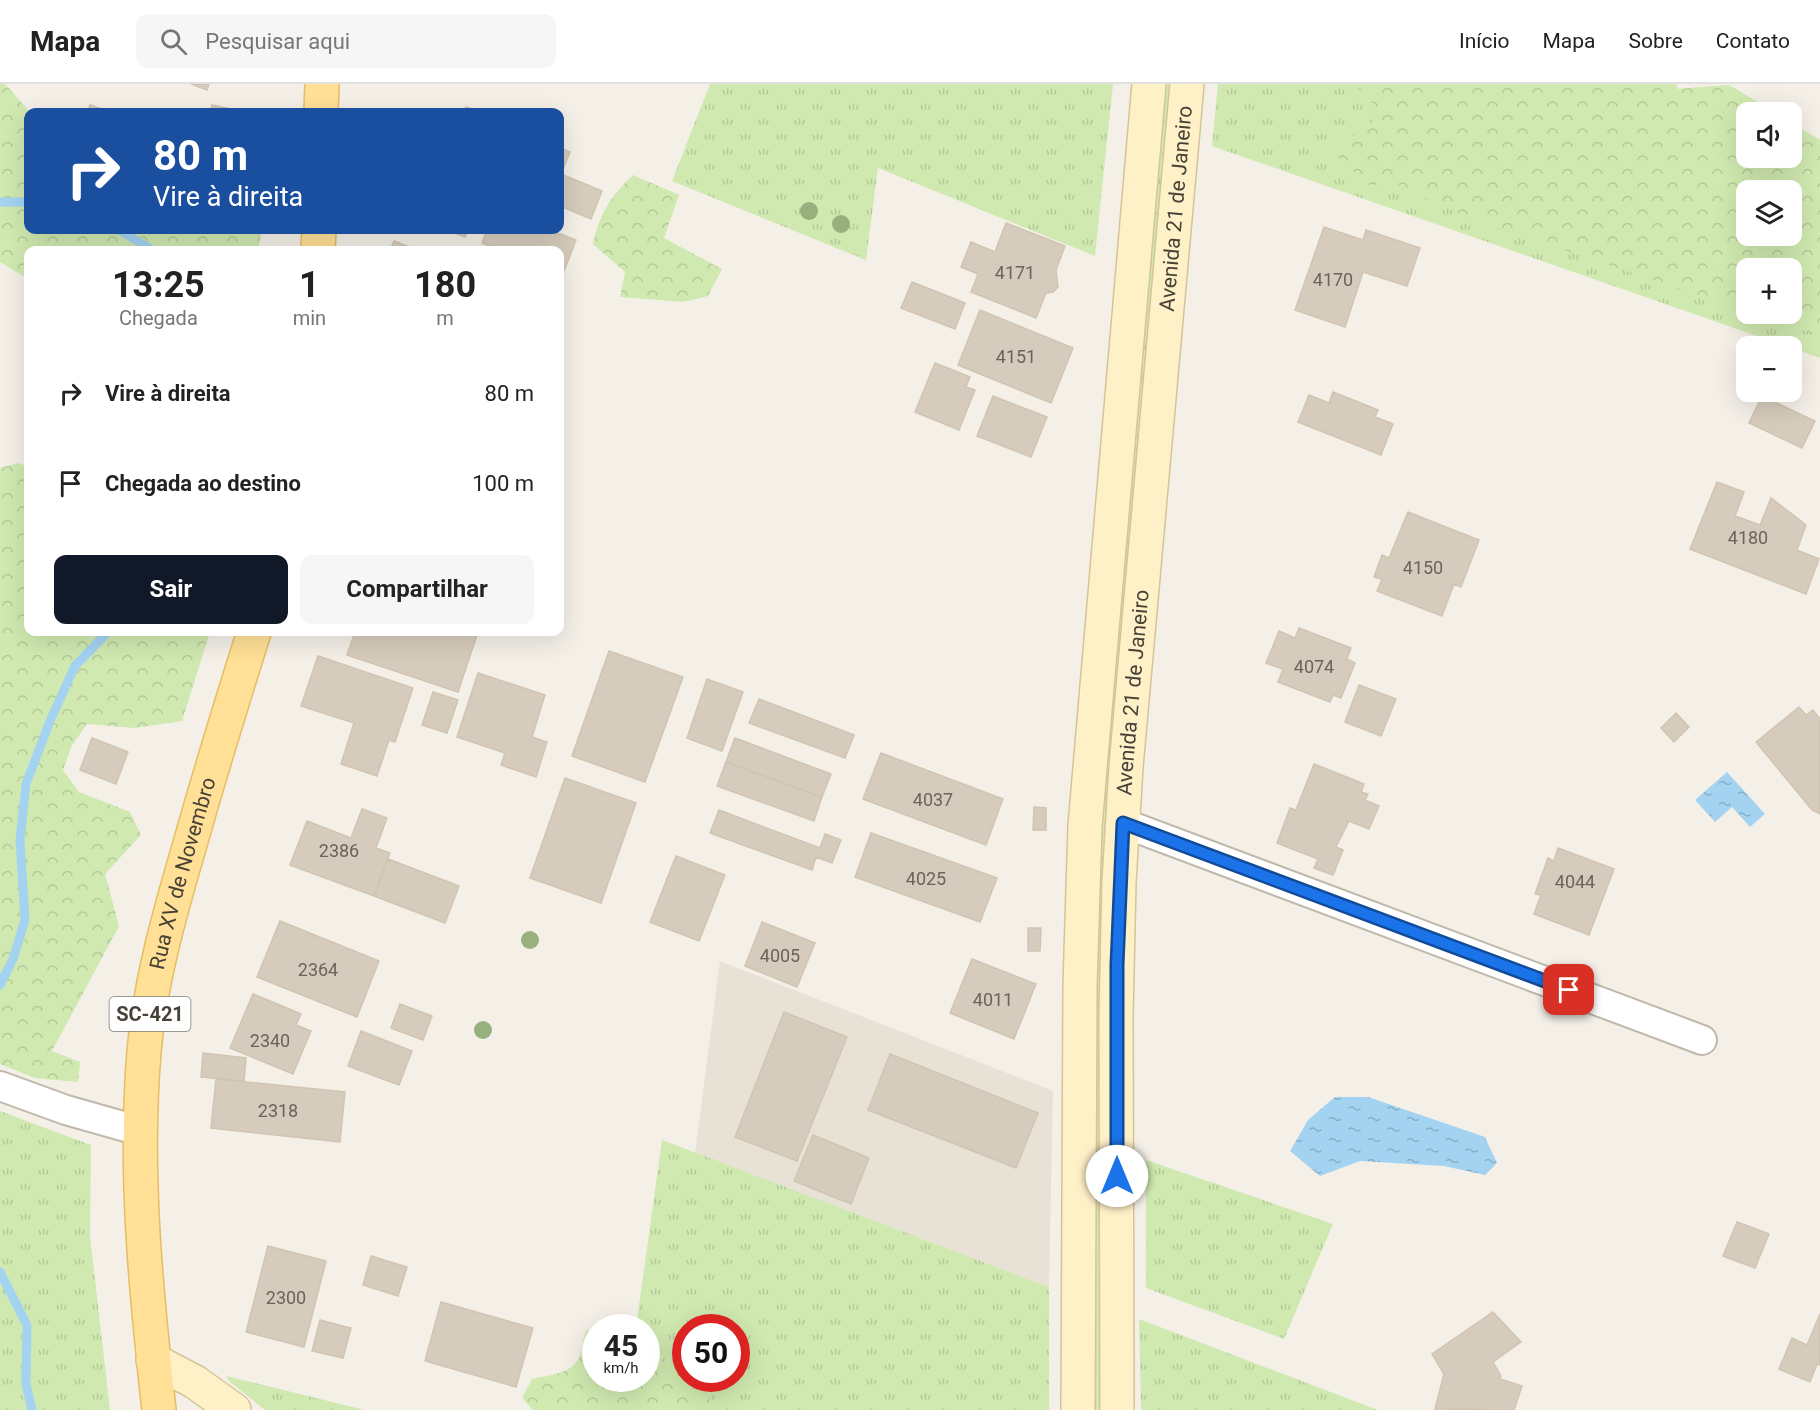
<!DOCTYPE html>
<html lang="pt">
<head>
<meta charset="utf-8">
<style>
	body { margin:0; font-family:Roboto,sans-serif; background:#f6f6f6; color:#222; height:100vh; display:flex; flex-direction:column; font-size:22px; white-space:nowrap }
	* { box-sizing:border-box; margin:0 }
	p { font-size:20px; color:#767676 }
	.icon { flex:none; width:33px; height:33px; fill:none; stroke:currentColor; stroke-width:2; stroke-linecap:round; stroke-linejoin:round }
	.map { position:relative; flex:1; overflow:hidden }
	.sheet { position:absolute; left:24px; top:162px; width:540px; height:390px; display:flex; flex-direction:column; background:#fff; border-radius:12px; box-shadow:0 6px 24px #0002 }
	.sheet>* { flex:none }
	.top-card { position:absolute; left:24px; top:24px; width:540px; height:126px; border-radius:12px; box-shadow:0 6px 24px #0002; background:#1a4fa0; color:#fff; overflow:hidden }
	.fabs { position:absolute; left:1736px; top:18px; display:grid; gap:12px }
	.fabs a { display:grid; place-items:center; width:66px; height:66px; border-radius:12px; background:#fff; box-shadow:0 6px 24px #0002; font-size:30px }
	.speed { position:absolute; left:582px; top:1230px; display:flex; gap:12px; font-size:30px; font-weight:700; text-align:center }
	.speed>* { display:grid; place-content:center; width:78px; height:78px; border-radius:50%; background:#fff; box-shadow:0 6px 24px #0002; line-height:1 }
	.speed small { font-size:15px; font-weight:400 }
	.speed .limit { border:9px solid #d22; background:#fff; color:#111 }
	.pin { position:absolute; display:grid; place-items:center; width:51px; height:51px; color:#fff; margin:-26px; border-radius:12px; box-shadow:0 3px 9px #0006 }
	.me { position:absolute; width:66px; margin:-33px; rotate:0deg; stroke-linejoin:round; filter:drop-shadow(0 0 4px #0008) }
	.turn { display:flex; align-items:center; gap:21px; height:126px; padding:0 30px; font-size:27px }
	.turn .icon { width:78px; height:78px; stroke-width:2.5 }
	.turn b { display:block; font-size:42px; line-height:51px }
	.eta { display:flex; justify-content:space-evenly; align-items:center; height:102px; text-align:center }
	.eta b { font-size:36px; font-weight:700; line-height:42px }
	.primary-button { display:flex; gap:12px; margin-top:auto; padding:12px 30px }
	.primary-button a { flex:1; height:69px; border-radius:12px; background:#111827; color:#fff; font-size:24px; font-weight:700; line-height:69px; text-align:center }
	.primary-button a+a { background:#f6f6f6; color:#222 }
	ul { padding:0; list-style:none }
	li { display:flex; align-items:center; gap:18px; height:90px; padding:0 30px }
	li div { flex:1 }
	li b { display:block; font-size:22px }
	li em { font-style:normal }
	header { display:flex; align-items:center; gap:36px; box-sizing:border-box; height:84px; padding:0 30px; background:#fff; border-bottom:2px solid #e0e0e0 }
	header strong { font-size:28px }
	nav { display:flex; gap:33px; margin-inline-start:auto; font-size:21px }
	.search { width:420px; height:54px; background:#f6f6f6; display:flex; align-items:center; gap:15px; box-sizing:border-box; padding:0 21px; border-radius:12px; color:#767676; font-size:22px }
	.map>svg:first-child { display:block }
</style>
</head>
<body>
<header>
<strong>Mapa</strong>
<div class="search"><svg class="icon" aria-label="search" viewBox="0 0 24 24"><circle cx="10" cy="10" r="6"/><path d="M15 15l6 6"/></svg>Pesquisar aqui</div>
<nav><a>Início</a><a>Mapa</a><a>Sobre</a><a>Contato</a></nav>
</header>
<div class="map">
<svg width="1820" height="1326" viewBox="0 0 1820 1326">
	<defs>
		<pattern id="grass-tufts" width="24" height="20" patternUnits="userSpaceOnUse" patternTransform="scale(1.5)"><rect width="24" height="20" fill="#d0e9b0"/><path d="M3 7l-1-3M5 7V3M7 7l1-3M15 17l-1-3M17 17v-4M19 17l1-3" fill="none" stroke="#b4c998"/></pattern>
		<pattern id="forest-crowns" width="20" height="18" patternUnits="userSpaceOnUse" patternTransform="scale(1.5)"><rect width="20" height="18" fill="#d0e9b0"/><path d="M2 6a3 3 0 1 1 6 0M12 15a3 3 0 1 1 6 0" fill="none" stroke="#b4c998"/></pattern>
		<pattern id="water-ripples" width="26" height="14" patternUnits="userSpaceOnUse" patternTransform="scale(1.5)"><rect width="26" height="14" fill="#a4d3f2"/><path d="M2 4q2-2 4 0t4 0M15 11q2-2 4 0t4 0" fill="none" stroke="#88adc5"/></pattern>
	</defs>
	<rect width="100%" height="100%" fill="#f4f0e8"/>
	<path fill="#e8e2d6" d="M720,877L1053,1007L1049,1203L695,1069Z"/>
	<path fill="url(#grass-tufts)" fill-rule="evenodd" d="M710,0H1113L1095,172L878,84L866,176L672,97Z
		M1161,0H1171L1103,1326H1092L1093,906L1100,731Z
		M1218,0H1676L1678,5L1729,1L1774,28H1746V74H1791V39L1820,56V274L1212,62ZM1746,106H1791V152H1746ZM1746,184H1791V230H1746Z
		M0,1027L91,1061L90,1152L110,1326H0Z
		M662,1056L1049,1203V1326H710L709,1295L736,1294V1244H686L685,1283L647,1267L646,1244L636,1243Z
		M1146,1076L1333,1140L1284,1255L1146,1204Z
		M1139,1235L1378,1326H1141Z
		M226,1292L365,1326H265L230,1298Z"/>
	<path fill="url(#forest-crowns)" fill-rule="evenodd" d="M0,0H5L30,28L28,146H262L258,166H28V195L0,178Z
		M1351,0H1676L1678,5L1729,1L1774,28H1746V74H1791V39L1820,56V252L1753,230H1791V184H1746V227L1468,134L1395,99L1368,101L1331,67L1372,39V13ZM1746,106H1791V152H1746Z
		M633,91L679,111L664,154L722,185L708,212L683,218L620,213L625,188L593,160C599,130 611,112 633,91Z
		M19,379L28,383V548H210L182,637L134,644L87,640L71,663L63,686L79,708L130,728L141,751L105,790L119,842L52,967L80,978L78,998L35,994L0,980V384Z
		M587,1246L595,1249L596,1294H646L647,1267L685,1283L686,1294L709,1295L710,1326H533L522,1314L532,1295C550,1291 575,1290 581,1269C584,1260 582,1254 587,1246Z"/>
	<path fill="url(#water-ripples)" d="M1727,688L1765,730L1750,743L1732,723L1715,738L1695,716Z
		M1335,1013H1368L1485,1053L1497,1079L1485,1091L1444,1082L1360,1077L1320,1092L1290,1067L1308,1036Z"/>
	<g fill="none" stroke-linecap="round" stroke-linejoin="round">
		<path stroke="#a4d3f2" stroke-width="9" d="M0,118H28
			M119,146L152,166
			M0,901L13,875L25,836L20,756L26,700L50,637L75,582L108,548
			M0,1188L27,1241L26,1300L32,1326"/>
	</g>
	<path fill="#d6ccbd" stroke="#d1c4b0" stroke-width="1.5" d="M191,0H209L207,6Z
		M90,21L111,28H87Z
		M212,21L245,28H210Z
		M466,23L480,28H464Z
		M560,64L570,68L561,90L602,107L591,135L560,122Z
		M1006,139L1065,162L1056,186L1058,203L1053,208L1046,209L1036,234L971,208L978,190L961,183L971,158L995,168Z
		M1324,143L1363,156L1366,146L1420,164L1407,202L1363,188L1345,243L1295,226Z
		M448,146H468L465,153Z
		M487,146H550L576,156L562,192L560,191V166H500L482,159Z
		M394,157L417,166H390Z
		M912,198L965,219L955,245L901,224Z
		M980,226L1073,264L1051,319L958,281Z
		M935,279L970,293L966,303L975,306L959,346L915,328Z
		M1333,308L1378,326L1375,333L1393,340L1381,371L1298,338L1309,311L1329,319Z
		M993,312L1047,333L1031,373L977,352Z
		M1762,312L1815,337L1802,364L1749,339Z
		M1717,398L1744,408L1735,432L1760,441L1771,414L1806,441L1797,466L1819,475L1806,510L1690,465Z
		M1408,428L1479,456L1461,503L1454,500L1442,532L1377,507L1382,495L1374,493L1382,471L1389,474Z
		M1299,544L1351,564L1347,575L1355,579L1341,614L1333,611L1330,618L1278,598L1283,585L1266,579L1279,547L1295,554Z
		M355,548H478L458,608L347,571Z
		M609,567L683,593L645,698L572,672Z
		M318,572L413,604L395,658L389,656L377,692L341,680L354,639L301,622Z
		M478,589L545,611L532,653L547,658L536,693L501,681L505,669L457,653Z
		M707,595L743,608L722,667L687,654Z
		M1359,601L1396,615L1381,652L1345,638Z
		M433,608L458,616L447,649L422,641Z
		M759,615L854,651L845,674L749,639Z
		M1799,623L1806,631L1813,626L1820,635V730L1812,726L1756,658Z
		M1676,629L1689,643L1674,658L1661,644Z
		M92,654L128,668L116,700L80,686Z
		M735,654L831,690L822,713L726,678Z
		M881,669L1003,715L986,761L863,715Z
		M726,678L822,713L814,737L717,702Z
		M1314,680L1364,700L1361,708L1368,710L1365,716L1379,722L1369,745L1349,737L1336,763L1343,766L1333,791L1314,784L1318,775L1277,759L1290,724L1296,726Z
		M565,694L636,719L601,819L530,794Z
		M1034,723L1046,724V746H1033Z
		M362,725L387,734L376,764L390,769L374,812L290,781L307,737L351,754Z
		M719,726L820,764L825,750L841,756L832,779L816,773L812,786L710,749Z
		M871,749L997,794L980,838L855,793Z
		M1558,764L1614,785L1589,851L1534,830L1541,811L1535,810L1548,774L1554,777Z
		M676,772L725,791L699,857L650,838Z
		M388,775L459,802L445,839L374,812Z
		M280,837L379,877L357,933L257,893Z
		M762,838L815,859L797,903L745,882Z
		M1028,844H1041L1040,867H1028Z
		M972,875L1036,900L1014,955L950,929Z
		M253,910L301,930L296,941L311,947L293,990L230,964Z
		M400,920L432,932L423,956L391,944Z
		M784,928L847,953L797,1077L735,1053Z
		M361,947L412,967L399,1001L348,982Z
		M203,969L246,974L244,997L201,993Z
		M890,970L1038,1029L1016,1084L868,1026Z
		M216,995L345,1008L340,1058L211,1044Z
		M813,1051L869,1074L851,1120L794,1097Z
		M1737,1138L1769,1150L1755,1184L1723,1172Z
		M268,1162L326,1177L304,1263L246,1248Z
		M371,1172L407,1183L398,1212L363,1201Z
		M441,1218L533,1244L516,1303L425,1277Z
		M1493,1228L1521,1258L1493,1278L1501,1292L1500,1295L1522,1302L1514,1326L1435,1325L1444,1290L1432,1270Z
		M1820,1230V1281L1817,1280L1810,1298L1779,1285L1792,1254L1807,1261Z
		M320,1236L351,1244L343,1274L312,1267Z"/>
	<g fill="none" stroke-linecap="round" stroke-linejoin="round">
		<defs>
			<path id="street" d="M1123,739L1702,956
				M0,1002L66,1026L140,1047"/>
			<g id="secondary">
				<path d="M153,1276L195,1298L234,1326"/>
				<path d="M1078,1326L1080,902L1085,742L1149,0"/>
				<path id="s1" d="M1117,1326L1116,931L1119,798L1126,683L1187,0"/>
			</g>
			<g id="primary">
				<path d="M321,28L322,0"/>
				<path d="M318,166L319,146"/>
				<path id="s2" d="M159,1326C146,1207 134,1088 144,968C150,898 170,828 190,760C210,689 232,618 254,548"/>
			</g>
		</defs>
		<use href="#street" stroke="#c0b8aa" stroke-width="32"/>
		<use href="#secondary" stroke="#d5c498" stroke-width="36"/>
		<use href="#primary" stroke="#e6bd65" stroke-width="36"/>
		<use href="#street" stroke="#fff" stroke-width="28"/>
		<use href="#secondary" stroke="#fff1c7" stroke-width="33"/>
		<use href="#primary" stroke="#ffe096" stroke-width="33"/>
	</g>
	<g fill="#96b07e">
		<circle cx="809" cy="127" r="9"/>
		<circle cx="841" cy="140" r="9"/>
		<circle cx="530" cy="856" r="9"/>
		<circle cx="483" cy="946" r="9"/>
	</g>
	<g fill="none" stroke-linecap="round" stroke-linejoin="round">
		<defs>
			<path id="route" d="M1117,1092V881L1123,739L1569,906"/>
		</defs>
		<use href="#route" stroke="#114b97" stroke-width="15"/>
		<use href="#route" stroke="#1a73e8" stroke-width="10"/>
	</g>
	<g text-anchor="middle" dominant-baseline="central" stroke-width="4.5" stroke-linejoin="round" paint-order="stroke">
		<g font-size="18" fill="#6c6458">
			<text x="1015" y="188">4171</text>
			<text x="1333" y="195">4170</text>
			<text x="1016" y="272">4151</text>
			<text x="1748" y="453">4180</text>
			<text x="1423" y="483">4150</text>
			<text x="1314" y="582">4074</text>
			<text x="933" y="715">4037</text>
			<text x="339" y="766">2386</text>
			<text x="926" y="794">4025</text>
			<text x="1575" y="797">4044</text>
			<text x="780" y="871">4005</text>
			<text x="318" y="885">2364</text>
			<text x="993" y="915">4011</text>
			<text x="270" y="956">2340</text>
			<text x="278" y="1026">2318</text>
			<text x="286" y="1213">2300</text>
		</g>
		<rect fill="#fff" stroke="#7f7a73" stroke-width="1.5" x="109.5" y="913" width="81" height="34" rx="4.5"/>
		<g font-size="20" font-weight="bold" fill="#484137">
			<text x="150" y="930">SC-421</text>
		</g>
		<g font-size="21" fill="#484137" stroke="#fff">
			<text stroke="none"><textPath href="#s1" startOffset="1204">Avenida 21 de Janeiro</textPath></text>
			<text stroke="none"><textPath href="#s1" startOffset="718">Avenida 21 de Janeiro</textPath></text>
			<text stroke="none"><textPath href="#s2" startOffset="542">Rua XV de Novembro</textPath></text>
		</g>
	</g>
</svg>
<div class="fabs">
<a><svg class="icon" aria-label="sound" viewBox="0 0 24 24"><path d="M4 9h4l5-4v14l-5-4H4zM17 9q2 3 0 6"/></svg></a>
<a><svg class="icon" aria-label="layers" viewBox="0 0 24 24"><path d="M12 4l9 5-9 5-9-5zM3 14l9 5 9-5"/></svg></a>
<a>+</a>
<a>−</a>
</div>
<div class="speed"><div>45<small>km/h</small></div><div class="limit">50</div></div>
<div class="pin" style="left:1569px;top:906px;background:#d93025"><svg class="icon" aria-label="arrive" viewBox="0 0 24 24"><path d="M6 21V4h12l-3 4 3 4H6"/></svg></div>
<svg class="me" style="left:1117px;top:1092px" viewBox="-20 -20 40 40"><circle r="19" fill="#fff"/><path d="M0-13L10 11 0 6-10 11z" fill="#1a73e8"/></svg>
<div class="top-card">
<div class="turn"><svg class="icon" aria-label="right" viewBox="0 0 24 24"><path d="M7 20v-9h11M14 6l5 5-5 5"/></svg><div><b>80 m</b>Vire à direita</div></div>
</div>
<section class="sheet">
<div class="eta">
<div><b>13:25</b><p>Chegada</p></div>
<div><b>1</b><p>min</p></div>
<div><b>180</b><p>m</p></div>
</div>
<ul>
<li><svg class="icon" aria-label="right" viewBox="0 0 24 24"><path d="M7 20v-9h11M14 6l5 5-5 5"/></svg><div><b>Vire à direita</b></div><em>80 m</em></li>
<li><svg class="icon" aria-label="arrive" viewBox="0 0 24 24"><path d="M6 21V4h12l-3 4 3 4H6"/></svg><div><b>Chegada ao destino</b></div><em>100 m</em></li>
</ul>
<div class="primary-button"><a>Sair</a><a>Compartilhar</a></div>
</section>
</div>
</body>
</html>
